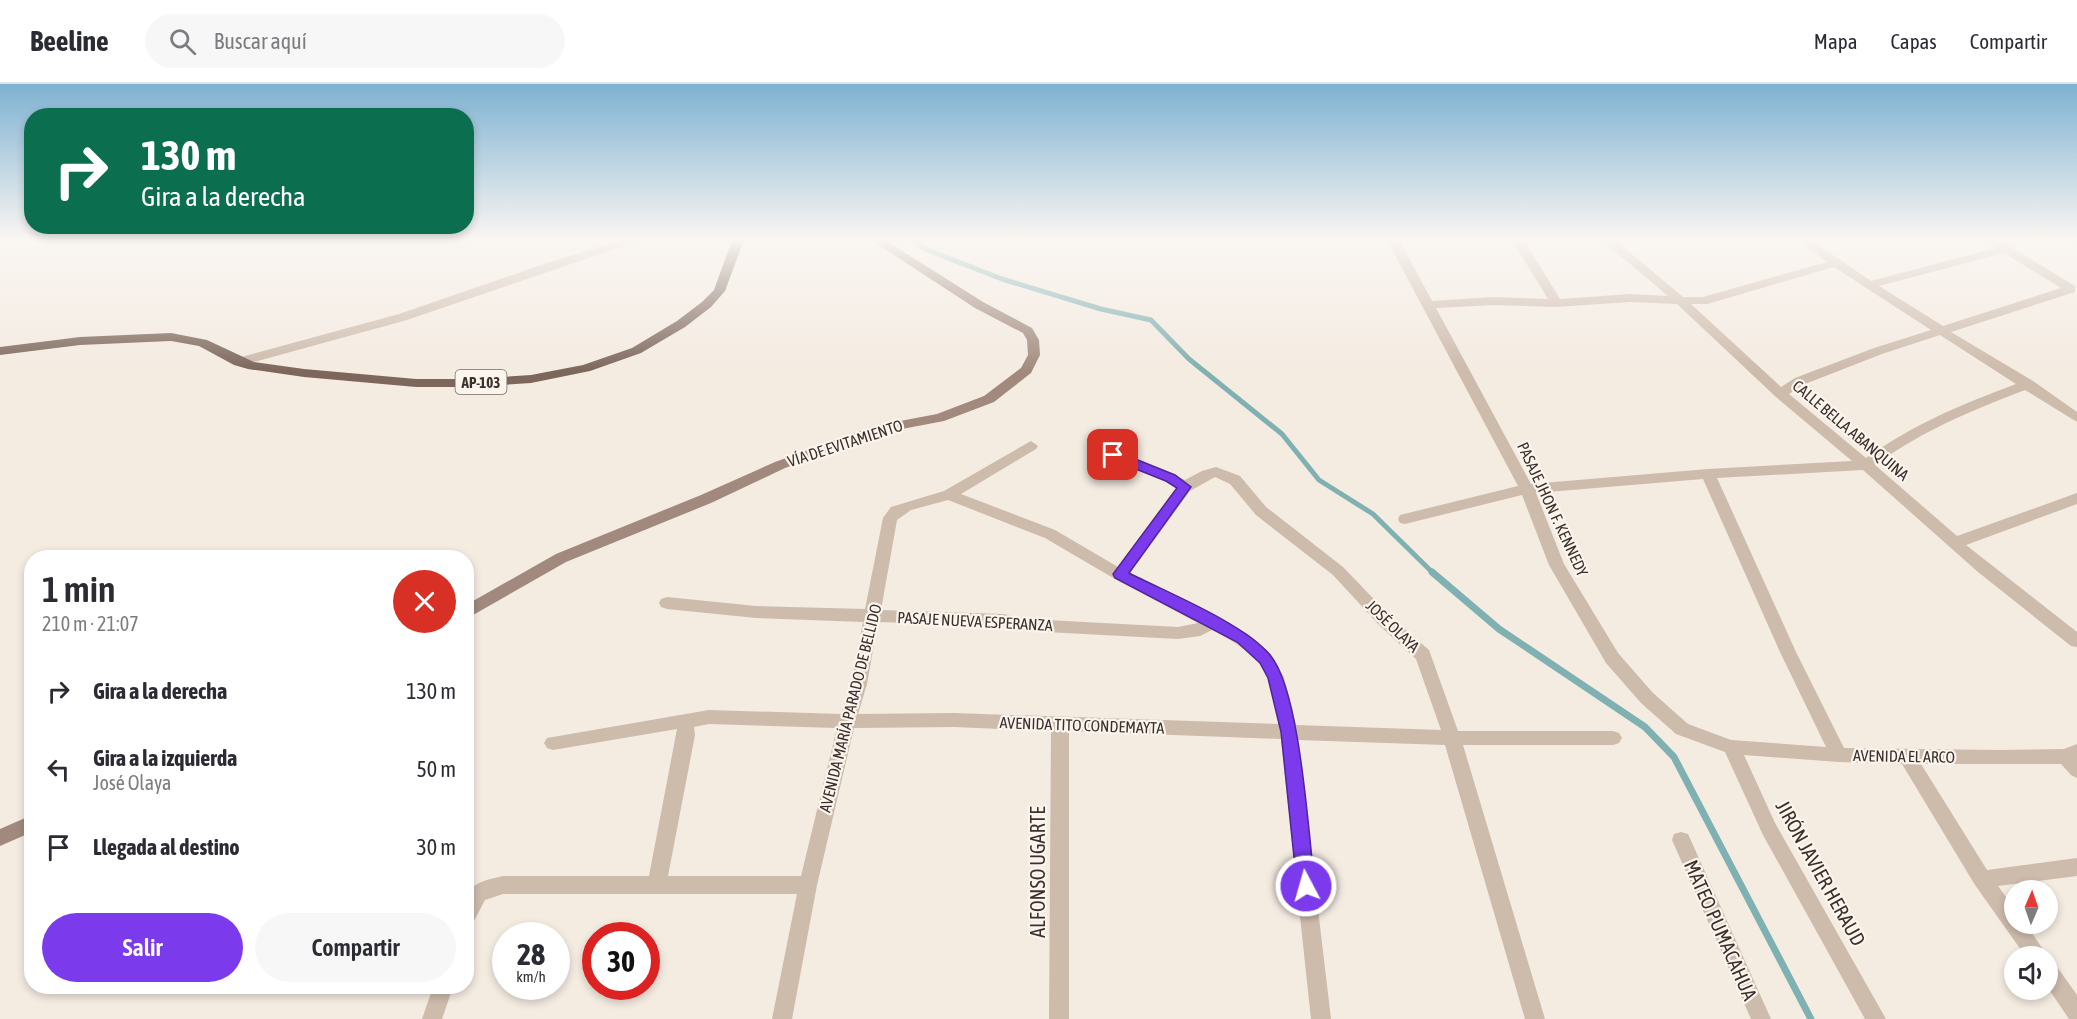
<!DOCTYPE html>
<html lang="es">
<head>
<meta charset="utf-8">
<style>
	body { margin:0; font-family:"Asap Condensed",sans-serif; background:#f7f7f7; color:#2b2b33; height:100vh; display:flex; flex-direction:column; font-size:22px; white-space:nowrap }
	* { box-sizing:border-box; margin:0 }
	p { font-size:20px; color:#7c7c81 }
	.icon { flex:none; width:33px; height:33px; fill:none; stroke:currentColor; stroke-width:2; stroke-linecap:round; stroke-linejoin:round }
	.map { position:relative; flex:1; overflow:hidden }
	.details { position:absolute; left:24px; top:466px; width:450px; height:444px; display:flex; flex-direction:column; background:#fff; border-radius:24px; box-shadow:0 3px 9px #0003 }
	.details>* { flex:none }
	.banner { position:absolute; left:24px; top:24px; width:450px; height:126px; border-radius:24px; box-shadow:0 3px 9px #0003; background:#0b6e4f; color:#fff; overflow:hidden }
	.needle { width:39px; rotate:2deg }
	.tools { position:absolute; left:2004px; top:796px; display:grid; gap:12px }
	.tools a { display:grid; place-items:center; width:54px; height:54px; border-radius:50%; background:#fff; box-shadow:0 3px 9px #0003; font-size:30px }
	.speed { position:absolute; left:492px; top:838px; display:flex; gap:12px; font-size:30px; font-weight:700; text-align:center }
	.speed>* { display:grid; place-content:center; width:78px; height:78px; border-radius:50%; background:#fff; box-shadow:0 3px 9px #0003; line-height:1 }
	.speed small { font-size:15px; font-weight:400 }
	.speed .limit { border:9px solid #d22; background:#fff; color:#111 }
	.pin { position:absolute; display:grid; place-items:center; width:51px; height:51px; color:#fff; margin:-26px; border-radius:12px; box-shadow:0 3px 9px #0006 }
	.me { position:absolute; width:66px; margin:-33px; rotate:354deg; stroke-linejoin:round; filter:drop-shadow(0 0 4px #0008) }
	.turn { display:flex; align-items:center; gap:21px; height:126px; padding:0 18px; font-size:27px }
	.turn .icon { width:78px; height:78px; stroke-width:2.5 }
	.turn b { display:block; font-size:42px; line-height:51px }
	.round { display:grid; place-items:center; flex:none; width:63px; height:63px; border-radius:32px; background:#f7f7f7 }
	.summary { display:flex; align-items:center; justify-content:space-between; height:102px; padding:0 18px }
	h1 { font-size:36px; font-weight:600; line-height:45px }
	.primary-button { display:flex; gap:12px; margin-top:auto; padding:12px 18px }
	.primary-button a { flex:1; height:69px; border-radius:36px; background:#7c3aed; color:#fff; font-size:24px; font-weight:600; line-height:69px; text-align:center }
	.primary-button a+a { background:#f7f7f7; color:#2b2b33 }
	ul { padding:0; list-style:none }
	li { display:flex; align-items:center; gap:18px; height:78px; padding:0 18px }
	li div { flex:1 }
	li b { display:block; font-size:22px }
	li em { font-style:normal }
	header { display:flex; align-items:center; gap:36px; box-sizing:border-box; height:84px; padding:0 30px; background:#fff; border-bottom:2px solid #e1e1e2 }
	header strong { font-size:28px }
	nav { display:flex; gap:33px; margin-inline-start:auto; font-size:21px }
	.search { width:420px; height:54px; background:#f7f7f7; display:flex; align-items:center; gap:15px; box-sizing:border-box; padding:0 21px; border-radius:33px; color:#7c7c81; font-size:22px }
	.map>svg:first-child { display:block }
</style>
</head>
<body>
<header>
<strong>Beeline</strong>
<div class="search"><svg class="icon" aria-label="search" viewBox="0 0 24 24"><circle cx="10" cy="10" r="6"/><path d="M15 15l6 6"/></svg>Buscar aquí</div>
<nav><a>Mapa</a><a>Capas</a><a>Compartir</a></nav>
</header>
<div class="map">
<svg width="2077" height="935" viewBox="0 0 2077 935">
	<rect width="100%" height="100%" fill="#f4ebe1"/>
	<g fill="none" stroke-linecap="round" stroke-linejoin="round">
		<path stroke="#7fb0b2" stroke-width="5" d="M914,156L925,165L1002,195L1101,225L1151,236L1189,275L1282,350L1319,396L1373,430L1433,489"/>
		<path stroke="#7fb0b2" stroke-width="7" d="M1432,488L1499,545L1645,643L1674,673L1811,935"/>
		<path fill="#cdbbac" fill-rule="evenodd" d="M622,156H641L407,236L239,282L233,278L234,275L399,230L547,179Z
			M1387,156H1399L1432,217L1493,213L1548,215L1512,156H1524L1560,215L1630,210L1668,212L1602,156H1615L1683,213H1703L1827,178L1797,156H1811L1871,197L1996,164L1985,156H1999L2075,202V208L1951,248L2033,297L2077,328V338L2025,306C1968,328 1926,345 1875,381L1957,452L2077,409V420L1966,461L2077,548V563L2071,562L1978,488L1863,386L1717,394L1796,568L1844,664L1999,666L2064,665L2077,660V694L2071,691L2061,680H1921L1987,786L2077,774V792L1998,802L2014,824V840H2026L2048,873V874L2026,873L1975,801L1902,680L1839,678L1744,671L1775,739L1886,935H1865L1763,751L1725,668L1676,650L1641,619L1606,579L1549,481L1522,411L1405,440L1400,439L1398,435L1400,431L1518,402ZM2004,169L2061,204L1943,242L1879,202ZM1834,183L1931,246L1874,264L1795,294L1781,303L1691,220H1707ZM1630,218L1677,220L1776,313L1852,377L1708,385L1531,400L1436,224L1493,221L1556,223ZM1940,251L2016,300C1960,321 1916,339 1866,374L1789,310L1805,300L1882,270ZM1703,395L1780,568L1826,663L1731,656L1688,640L1653,609L1618,569L1564,480L1536,409Z
			M1031,357L1038,362L1036,365L961,410L1055,446L1118,483L1176,404L1166,398L1108,374L1106,371L1108,368H1118L1185,396L1202,387L1216,383L1240,392L1266,423L1343,483L1392,534L1429,566L1458,647H1613L1619,649L1622,654L1619,659L1613,661H1463L1545,935H1525L1445,661L1298,656L1331,935H1311L1281,655L1069,647V935H1049L1051,647L954,643L854,644L817,801L792,935H772L797,810H503L485,816L473,839L466,841V809C475,798 489,795 503,792H649L677,645L553,666L547,664L544,659L547,654L709,626L841,630L851,600L863,538L756,534L667,525L661,523L659,519L661,515L667,513L756,522L865,525L883,434L891,423L944,407ZM1215,393L1230,400L1256,431L1333,491L1380,542L1416,575L1441,646L1296,641L1284,593L1271,570L1248,550L1130,489L1190,407ZM948,416L1045,454L1115,495L1198,539L1178,543L1028,535L1003,530L881,526L897,436L911,426ZM878,538L1003,542L1028,547L1178,555L1200,552L1212,546C1233,557 1259,571 1268,594C1274,608 1275,626 1279,640L954,629L858,630L867,600ZM709,640L837,644L801,792H668L695,651L694,643Z
			M1681,748L1688,750L1771,935H1751L1672,756L1674,750Z
			M2048,877L2055,880L2077,911V935H2069L2048,904Z
			M433,903H453L442,935H422Z"/>
		<path fill="#a18a7d" fill-rule="evenodd" d="M871,156H885L983,218L1032,244L1039,256L1040,271L1031,289L994,318L944,337L881,349L785,384L711,419L566,478L466,535V521L556,470L701,411L775,378L874,342L937,330L984,312L1021,284L1028,271L1027,256L1023,249L975,224Z
			M32,731V748L0,762V745Z"/>
		<path fill="#7d675c" fill-rule="evenodd" d="M732,156H744L725,207L711,223L685,243L641,269L590,287L531,299L474,303H416L304,293L248,285L234,281L199,262L171,257L80,261L0,271V263L80,253L171,249L207,256L254,278L304,285L416,295H474L531,291L583,281L632,264L677,237L702,218L714,206Z"/>
	</g>
	<linearGradient id="sky" x2="0" y2="1"><stop stop-color="#7eb2d2"/><stop offset="0.54" stop-color="#faf6f2"/><stop offset="1" stop-color="#faf6f2" stop-opacity="0"/></linearGradient>
	<rect width="2077" height="287" fill="url(#sky)"/>
	<path fill="#7c3aed" stroke="#51269a" stroke-width="1.5" d="M1113,366L1175,391L1191,403L1129,489C1166,508 1245,540 1270,571C1301,608 1308,750 1315,802L1312,808L1306,811L1300,808L1297,802L1281,648L1268,594L1260,579L1237,558L1115,494L1113,490L1177,404L1166,397L1108,374L1107,371L1108,368Z"/>
	<g text-anchor="middle" dominant-baseline="central" stroke-width="4.5" stroke-linejoin="round" paint-order="stroke">
		<rect fill="#fbf5ee" stroke="#756b66" stroke-width="1.5" x="455.5" y="286" width="51" height="24" rx="4.5"/>
		<g font-size="15" font-weight="bold" fill="#3b302b">
			<text x="481" y="298">AP-103</text>
		</g>
		<g font-size="16" fill="#3b302b" stroke="#fbf5ee">
			<text transform="translate(1851 346) rotate(40)">CALLE BELLA ABANQUINA</text>
			<text transform="translate(845 359) rotate(-18)">VÍA DE EVITAMIENTO</text>
			<text transform="translate(1553 425) rotate(65)">PASAJE JHON F. KENNEDY</text>
			<text transform="translate(975 537) rotate(3)">PASAJE NUEVA ESPERANZA</text>
			<text transform="translate(1393 542) rotate(44)">JOSÉ OLAYA</text>
			<text transform="translate(850 624) rotate(-76)">AVENIDA MARÍA PARADO DE BELLIDO</text>
			<text transform="translate(1082 641) rotate(2)">AVENIDA TITO CONDEMAYTA</text>
			<text transform="translate(1904 672) rotate(1)">AVENIDA EL ARCO</text>
		</g>
		<g font-size="20" fill="#3b302b" stroke="#fbf5ee">
			<text transform="translate(1037 788) rotate(-90)">ALFONSO UGARTE</text>
			<text transform="translate(1821 789) rotate(61)">JIRÓN JAVIER HERAUD</text>
			<text transform="translate(1721 846) rotate(66)">MATEO PUMACAHUA</text>
		</g>
	</g>
</svg>
<div class="tools">
<a><svg class="needle" viewBox="-14 -14 28 28"><path d="M0-13l5 13h-10z" fill="#e53935"/><path d="M0 13l5-13h-10z" fill="#7c7c81"/></svg></a>
<a><svg class="icon" aria-label="sound" viewBox="0 0 24 24"><path d="M4 9h4l5-4v14l-5-4H4zM17 9q2 3 0 6"/></svg></a>
</div>
<div class="speed"><div>28<small>km/h</small></div><div class="limit">30</div></div>
<div class="pin" style="left:1113px;top:371px;background:#d93025"><svg class="icon" aria-label="arrive" viewBox="0 0 24 24"><path d="M6 21V4h12l-3 4 3 4H6"/></svg></div>
<svg class="me" style="left:1306px;top:802px" viewBox="-20 -20 40 40"><circle r="17" fill="#7c3aed" stroke="#fff" stroke-width="3"/><path d="M0-11L8 9 0 5-8 9z" fill="#fff"/></svg>
<div class="banner">
<div class="turn"><svg class="icon" aria-label="right" viewBox="0 0 24 24"><path d="M7 20v-9h11M14 6l5 5-5 5"/></svg><div><b>130 m</b>Gira a la derecha</div></div>
</div>
<section class="details">
<div class="summary"><div><h1>1 min</h1><p>210 m · 21:07</p></div><a class="round" style="background:#d93025;color:#fff"><svg class="icon" aria-label="close" viewBox="0 0 24 24"><path d="M6 6l12 12M18 6L6 18"/></svg></a></div>
<ul>
<li><svg class="icon" aria-label="right" viewBox="0 0 24 24"><path d="M7 20v-9h11M14 6l5 5-5 5"/></svg><div><b>Gira a la derecha</b></div><em>130 m</em></li>
<li><svg class="icon" aria-label="left" viewBox="0 0 24 24"><path d="M17 20v-9H6M10 6l-5 5 5 5"/></svg><div><b>Gira a la izquierda</b><p>José Olaya</p></div><em>50 m</em></li>
<li><svg class="icon" aria-label="arrive" viewBox="0 0 24 24"><path d="M6 21V4h12l-3 4 3 4H6"/></svg><div><b>Llegada al destino</b></div><em>30 m</em></li>
</ul>
<div class="primary-button"><a>Salir</a><a>Compartir</a></div>
</section>
</div>
</body>
</html>
